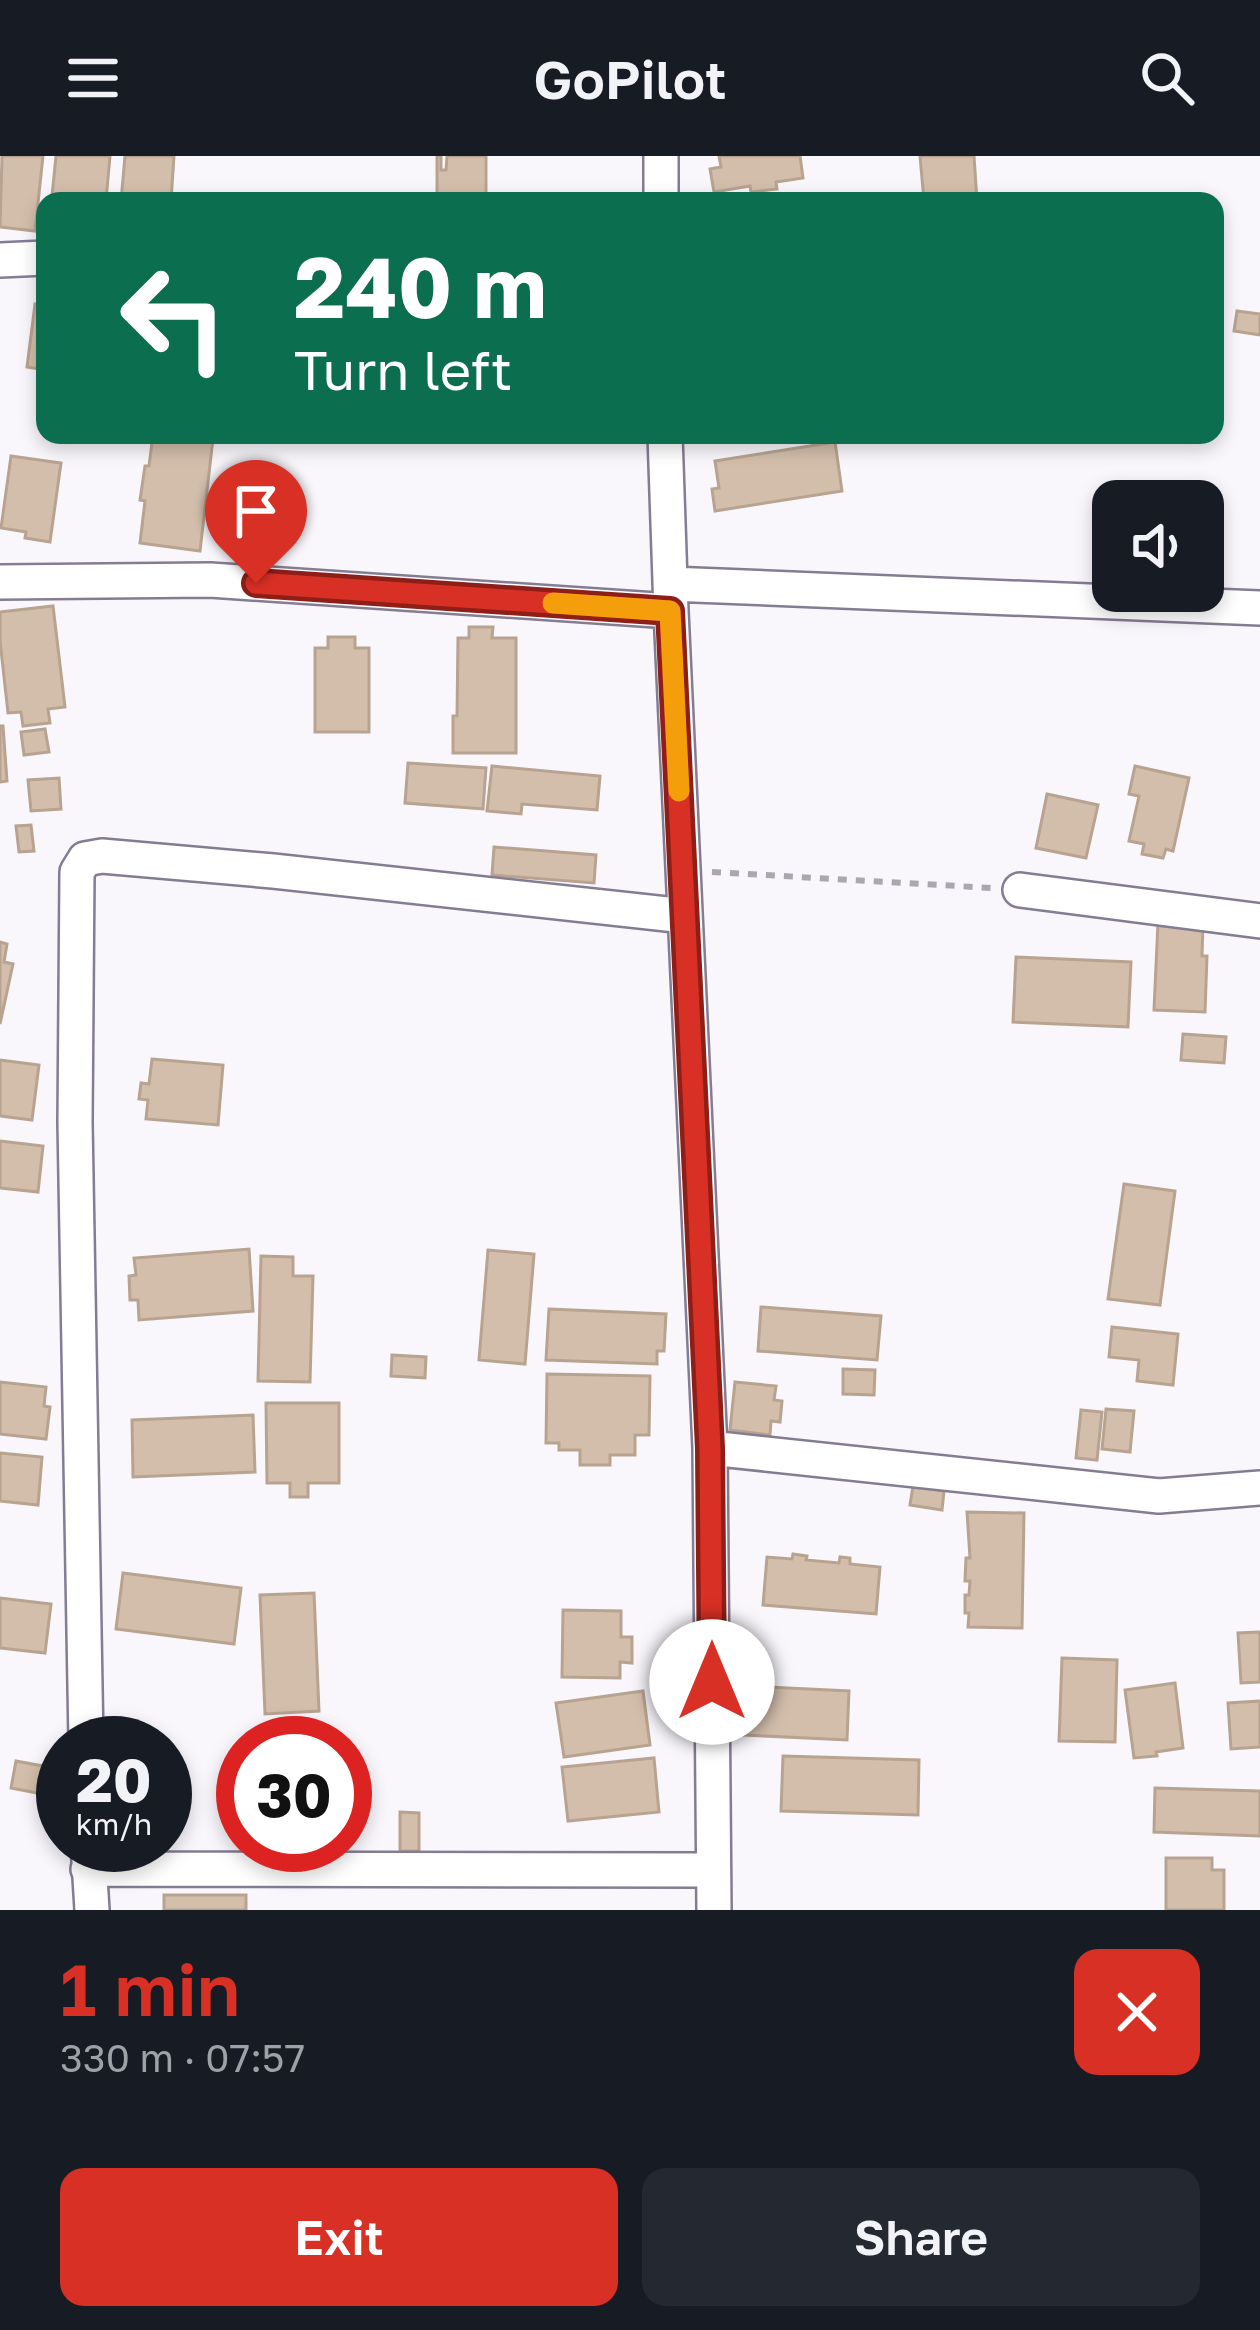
<!DOCTYPE html>
<html lang="en">
<head>
<meta charset="utf-8">
<style>
	body { margin:0; font-family:"Golos Text",sans-serif; background:#242831; color:#f1f3f6; height:100vh; display:flex; flex-direction:column; font-size:45px; white-space:nowrap }
	* { box-sizing:border-box; margin:0 }
	p { font-size:39px; color:#9ea1a6 }
	.icon { flex:none; width:66px; height:66px; fill:none; stroke:currentColor; stroke-width:2; stroke-linecap:round; stroke-linejoin:round }
	.map { position:relative; height:1754px; overflow:hidden }
	.drawer { display:flex; flex-direction:column; background:#171b24; flex:1 }
	.drawer>* { flex:none }
	.banner { position:absolute; left:36px; top:36px; width:1188px; height:252px; border-radius:24px; box-shadow:0 6px 18px #0003; background:#0b6e4f; color:#fff; overflow:hidden }
	.fabs { position:absolute; left:1092px; top:324px; display:grid; gap:24px }
	.fabs a { display:grid; place-items:center; width:132px; height:132px; border-radius:24px; background:#171b24; box-shadow:0 6px 18px #0003; font-size:60px }
	.speed { position:absolute; left:36px; top:1560px; display:flex; gap:24px; font-size:60px; font-weight:700; text-align:center }
	.speed>* { display:grid; place-content:center; width:156px; height:156px; border-radius:50%; background:#171b24; box-shadow:0 6px 18px #0003; line-height:1 }
	.speed small { font-size:30px; font-weight:400 }
	.speed .limit { border:18px solid #d22; background:#fff; color:#111 }
	.pin { position:absolute; display:grid; place-items:center; width:102px; height:102px; color:#fff; margin:-123px -51px; border-radius:50% 50% 50% 0; rotate:-45deg; box-shadow:0 0 12px #0007 }
	.pin .icon { rotate:45deg }
	.me { position:absolute; width:132px; margin:-66px; rotate:0deg; stroke-linejoin:round; filter:drop-shadow(0 0 9px #0008) }
	.turn { display:flex; align-items:center; gap:42px; height:252px; padding:0 60px; font-size:54px }
	.turn .icon { width:156px; height:156px; stroke-width:2.5 }
	.turn b { display:block; font-size:84px; line-height:102px }
	.round { display:grid; place-items:center; flex:none; width:126px; height:126px; border-radius:24px; background:#242831 }
	.overview { display:flex; align-items:center; justify-content:space-between; height:204px; padding:0 60px }
	h1 { font-size:72px; font-weight:600; line-height:90px; color:#d93025 }
	.action { display:flex; gap:24px; margin-top:auto; padding:24px 60px }
	.action a { flex:1; height:138px; border-radius:24px; background:#d93025; color:#fff; font-size:48px; font-weight:600; line-height:138px; text-align:center }
	.action a+a { background:#242831; color:#f1f3f6 }
	header { display:flex; justify-content:space-between; align-items:center; height:156px; padding:0 60px; background:#171b24; font-size:54px; font-weight:600 }
	.map>svg:first-child { display:block }
</style>
</head>
<body>
<header><svg class="icon" aria-label="menu" viewBox="0 0 24 24"><path d="M4 6h16M4 12h16M4 18h16"/></svg>GoPilot<svg class="icon" aria-label="search" viewBox="0 0 24 24"><circle cx="10" cy="10" r="6"/><path d="M15 15l6 6"/></svg></header>
<div class="map">
<svg width="1260" height="1754" viewBox="0 0 1260 1754">
	<rect width="100%" height="100%" fill="#f9f7fc"/>
	<path fill="#d3beab" stroke="#b8a391" stroke-width="3" d="M2,0H43L35,75L0,71Z
		M56,0H110L106,45H57V40H52Z
		M125,0H174L171,45H121Z
		M437,0H441V14H446L447,0H486V45H437Z
		M719,0H800L803,22L776,26L777,33L751,36L750,30L714,36L710,13L721,11Z
		M920,0H974L977,45H924Z
		M35,148L45,150V214L27,211Z
		M1237,155L1260,158V179L1234,175Z
		M153,279L213,283L200,395L140,387L145,345L140,344L145,310H149Z
		M835,286L842,335L715,355L712,333L719,332L715,305Z
		M11,300L61,307L50,386L25,382L26,376L1,372Z
		M53,450L65,551L48,553L50,567L23,570L21,556L8,557L0,485V456Z
		M469,471H493L492,482H516V597H453V560H457L458,482H469Z
		M328,481H355V492H369V576H315V492H328Z
		M0,570H3L7,625L0,626Z
		M45,573L49,596L24,599L21,576Z
		M408,607L486,612L483,653L405,647Z
		M492,610L600,620L597,654L522,648L521,658L487,655Z
		M1135,610L1189,622L1173,695L1166,693L1163,702L1142,698L1144,688L1129,685L1139,640L1129,638Z
		M59,622L61,653L31,655L28,624Z
		M1047,638L1098,649L1086,702L1036,692Z
		M31,669L34,695L19,696L16,670Z
		M494,691L596,699L594,727L492,719Z
		M1158,766L1203,768L1202,800H1207L1205,856L1154,854Z
		M0,786L7,788L4,806L13,808L0,868Z
		M1016,801L1131,806L1128,871L1013,866Z
		M1183,878L1226,881L1224,907L1181,904Z
		M152,903L223,909L218,969L146,963L148,944L139,943L141,927L149,928Z
		M0,904L39,909L32,964L0,960Z
		M0,985L43,990L38,1036L0,1032Z
		M1124,1028L1175,1035L1160,1149L1108,1143Z
		M249,1093L253,1155L139,1164L138,1144H130L129,1120L136,1119L134,1102Z
		M488,1094L534,1098L525,1208L479,1204Z
		M261,1100L293,1101V1120H313L310,1226L258,1225Z
		M761,1151L881,1160L877,1204L758,1195Z
		M549,1153L666,1158L664,1195H657V1208L546,1204Z
		M1112,1171L1178,1178L1173,1229L1137,1225L1139,1204L1109,1201Z
		M392,1199L426,1201L425,1222L391,1220Z
		M843,1213L875,1214L874,1239L843,1238Z
		M547,1218L650,1220L649,1279H635V1299H610V1309H580V1294H559V1287H546Z
		M0,1226L46,1231L44,1250L50,1251L46,1283L0,1278Z
		M735,1226L776,1230L774,1244L782,1245L780,1266L771,1265L770,1279L730,1274Z
		M266,1247H339V1327H308V1341H290V1327H267Z
		M1106,1253L1134,1255L1130,1296L1102,1293Z
		M1081,1254L1102,1256L1097,1304L1076,1302Z
		M253,1259L255,1316L133,1321L132,1264Z
		M0,1297L42,1301L38,1349L0,1345Z
		M913,1330L944,1335L942,1354L910,1349Z
		M967,1356L1024,1357L1022,1472L968,1471L969,1457H965V1439H969L970,1425H965L966,1402H970Z
		M793,1398L807,1400L806,1404L839,1407L840,1401L850,1402V1408L880,1411L876,1458L763,1449L767,1401L792,1403Z
		M123,1417L241,1432L234,1488L116,1473Z
		M314,1437L319,1555L265,1558L260,1439Z
		M0,1442L51,1448L45,1497L0,1492Z
		M563,1454L621,1455V1481H632V1507L620,1506V1522L562,1521Z
		M1260,1476V1526L1241,1527L1238,1477Z
		M1062,1502L1117,1504L1115,1586L1059,1585Z
		M1175,1527L1183,1592L1156,1596L1157,1600L1134,1602L1125,1534Z
		M746,1530L849,1535L847,1584L744,1579Z
		M643,1535L650,1589L564,1601L556,1547Z
		M1260,1545V1591L1231,1593L1228,1547Z
		M783,1600L919,1604L918,1659L781,1655Z
		M654,1602L659,1656L568,1665L562,1611Z
		M16,1605L43,1610L37,1637L11,1632Z
		M1155,1632L1260,1635V1680L1154,1676Z
		M400,1656L419,1657V1695H400Z
		M1166,1702H1212V1714H1224V1754H1166Z
		M164,1739H246V1754H164Z"/>
	<g fill="none" stroke-linecap="round" stroke-linejoin="round">
		<defs>
			<path id="minor" d="M661,0V45
				M0,104L45,102
				M665,279L671,455L710,1292L714,1754
				M0,426L210,424L671,455
				M670,428L1260,452
				M1020,734L1260,765
				M710,1292L1159,1340L1260,1332
				M86,1587L75,966L77,716L85,703L102,700L273,715L685,760
				M88,1689L92,1754
				M88,1713L713,1714"/>
		</defs>
		<use href="#minor" stroke="#847c93" stroke-width="38"/>
		<path stroke="#aaa8ae" stroke-width="6" stroke-dasharray="9 9" stroke-linecap="butt" d="M712,716L992,732"/>
		<use href="#minor" stroke="#fff" stroke-width="33"/>
	</g>
	<g fill="none" stroke-linecap="round" stroke-linejoin="round">
		<defs>
			<path id="route" d="M256,427L670,455L710,1292L712,1526"/>
		</defs>
		<use href="#route" stroke="#8d1f18" stroke-width="30"/>
		<use href="#route" stroke="#d93025" stroke-width="21"/>
		<path stroke="#f59e0b" stroke-width="21" d="M553,447L670,455L679,635"/>
	</g>
</svg>
<div class="fabs">
<a><svg class="icon" aria-label="sound" viewBox="0 0 24 24"><path d="M4 9h4l5-4v14l-5-4H4zM17 9q2 3 0 6"/></svg></a>
</div>
<div class="speed"><div>20<small>km/h</small></div><div class="limit">30</div></div>
<div class="pin" style="left:256px;top:427px;background:#d93025"><svg class="icon" aria-label="arrive" viewBox="0 0 24 24"><path d="M6 21V4h12l-3 4 3 4H6"/></svg></div>
<svg class="me" style="left:712px;top:1526px" viewBox="-20 -20 40 40"><circle r="19" fill="#fff"/><path d="M0-13L10 11 0 6-10 11z" fill="#d93025"/></svg>
<div class="banner">
<div class="turn"><svg class="icon" aria-label="left" viewBox="0 0 24 24"><path d="M17 20v-9H6M10 6l-5 5 5 5"/></svg><div><b>240 m</b>Turn left</div></div>
</div>
</div>
<section class="drawer">
<div class="overview"><div><h1>1 min</h1><p>330 m · 07:57</p></div><a class="round" style="background:#d93025;color:#fff"><svg class="icon" aria-label="close" viewBox="0 0 24 24"><path d="M6 6l12 12M18 6L6 18"/></svg></a></div>
<div class="action"><a>Exit</a><a>Share</a></div>
</section>
</body>
</html>
